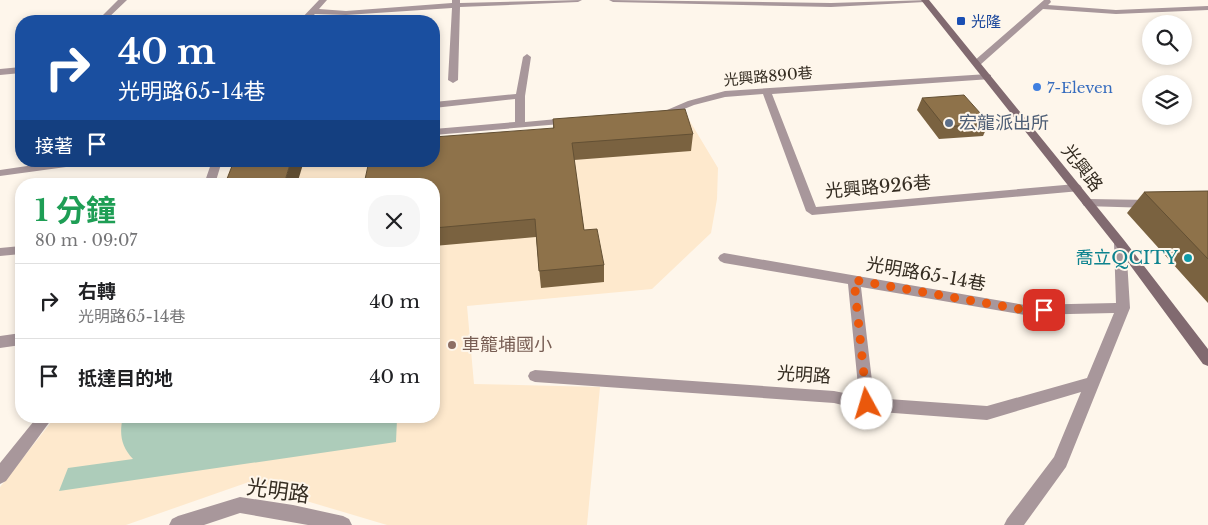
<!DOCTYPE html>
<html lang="zh-TW">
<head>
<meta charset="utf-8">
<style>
	body { margin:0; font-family:"Libre Baskerville","Noto Sans TC",serif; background:#f6f6f6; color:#202124; height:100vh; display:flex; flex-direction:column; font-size:19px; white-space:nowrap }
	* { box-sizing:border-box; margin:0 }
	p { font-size:16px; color:#757577 }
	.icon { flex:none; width:28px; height:28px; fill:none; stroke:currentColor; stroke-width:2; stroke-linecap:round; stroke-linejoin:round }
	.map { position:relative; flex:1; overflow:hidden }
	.side { position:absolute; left:15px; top:178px; width:425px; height:245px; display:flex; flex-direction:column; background:#fff; border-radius:20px; box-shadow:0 2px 8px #0003 }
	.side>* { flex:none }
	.hud { position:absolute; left:15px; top:15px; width:425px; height:152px; border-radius:20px; box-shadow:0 2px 8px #0003; background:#1a4fa0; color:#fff; overflow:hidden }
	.tools { position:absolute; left:1142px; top:15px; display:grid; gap:10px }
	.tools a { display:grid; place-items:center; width:50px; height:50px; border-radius:50%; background:#fff; box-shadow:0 2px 8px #0003; font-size:25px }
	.pin { position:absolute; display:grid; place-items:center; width:42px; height:42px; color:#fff; margin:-21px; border-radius:10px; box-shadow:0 2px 8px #0006 }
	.me { position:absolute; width:55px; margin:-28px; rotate:354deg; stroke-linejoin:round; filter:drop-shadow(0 0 4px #0008) }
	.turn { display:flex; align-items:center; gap:18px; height:105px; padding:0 20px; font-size:22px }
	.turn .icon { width:65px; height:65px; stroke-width:2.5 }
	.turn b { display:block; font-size:35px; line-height:42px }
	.then { display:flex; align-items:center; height:48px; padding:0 20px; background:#0003; gap:10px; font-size:19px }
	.round { display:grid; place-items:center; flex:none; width:52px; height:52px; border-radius:20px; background:#f6f6f6 }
	.overview { display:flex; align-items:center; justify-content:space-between; height:85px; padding:0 20px }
	h1 { font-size:30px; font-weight:700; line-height:38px; color:#1e9e55 }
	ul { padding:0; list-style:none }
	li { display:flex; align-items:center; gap:15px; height:75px; padding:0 20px; border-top:1px solid #e0e0e0 }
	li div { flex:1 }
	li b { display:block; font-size:19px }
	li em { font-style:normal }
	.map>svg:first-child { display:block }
</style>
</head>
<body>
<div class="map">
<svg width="1208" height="525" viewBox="0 0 1208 525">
	<rect width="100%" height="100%" fill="#fef6eb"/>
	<path fill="#fee9cd" d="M685,113L718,168L717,199L711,233L652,289L467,306L474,384L600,387L587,525H387L246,483L126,525H0V487L56,416H434V184H224L233,161H434L657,125Z"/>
	<path fill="#adccba" d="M123,416H378L373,422L397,419L396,442L59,491L68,468L133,459C121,446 119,434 123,416Z"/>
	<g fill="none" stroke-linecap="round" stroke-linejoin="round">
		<path fill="#a8979b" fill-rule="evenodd" d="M118,0H127L105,21H97Z
			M319,0H327L319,9L346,11L452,3V0H460V3L582,0L578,2L460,7L458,80L453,83L448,80L452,8L346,15L315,14L307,21H299Z
			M609,0L831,3L929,0L925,2L831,7L613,2Z
			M1044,0H1050L1051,2L1048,5L1116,10L1208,6V10L1116,14L1043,9L980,65H974V61Z
			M527,54L531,57L525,96V122L568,118L573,121L572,123L434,135V129L515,122V99L434,108V102L516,94L523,57Z
			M21,67V73L0,75V69Z
			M988,74L991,75V79L772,94L816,207L1076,184L1080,185L1082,188L1080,191L812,215L806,211L763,94L725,97L694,105L662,118L658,119L653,116L688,101L725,91Z
			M61,161H93L88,164L0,176V170Z
			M212,161H222L215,184H204Z
			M1088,199L1151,200L1157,204L1151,208L1084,206L1082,203Z
			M1120,239L1126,243L1130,308L1066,467L1024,525H1004L1007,519L1054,457L1081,392L987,420L867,411L834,403L535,382L530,380L528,376L530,372L535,370L834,391L859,396L848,284L724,263L720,261L718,258L720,255L724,253L1025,305L1116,303L1114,243ZM861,287L1025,315L1114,313L1087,378L987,406L874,398Z
			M21,246V254L0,256V248Z
			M21,333V345L0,348V336Z
			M38,416H54L6,481L0,484V463Z
			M240,497L293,505L343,516L349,519L352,525H308L240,513L204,525H169L172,519L178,516Z"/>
		<path fill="#816a70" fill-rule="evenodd" d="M921,0H929L1124,240L1208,349V366L1203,364L1116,246Z"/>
	</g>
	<path fill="#7a6240" d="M922,98L989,123L983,136L939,139L917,110Z
		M553,119L693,134L691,151L574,160L584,230L604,265V282L541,288L536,237L434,246V184L553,128Z
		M1208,191V303L1127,213L1144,192Z"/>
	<path fill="#635034" d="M291,161H304L297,184H284Z"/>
	<path fill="#8e724a" stroke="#635034" d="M964,95L989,123L945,127L922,98Z
		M685,109L693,134L572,143L584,230L597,229L604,265L539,271L535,219L434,228V184H364L369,161H434V137L554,128L553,119Z
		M234,161H291L284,184H225Z
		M1208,191V259L1144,192Z"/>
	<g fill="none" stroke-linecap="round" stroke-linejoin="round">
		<path stroke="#ea580c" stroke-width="9" stroke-dasharray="0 16.2" d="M867,404L854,280L1025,310H1044"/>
	</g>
	<rect fill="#1a4fb4" stroke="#fef6eb" stroke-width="2" x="956" y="16" width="10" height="10" rx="2.5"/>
	<circle fill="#3f7fe0" stroke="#fef6eb" stroke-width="2" cx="1037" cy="87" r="5"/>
	<circle fill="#5c6f8a" stroke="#fef6eb" stroke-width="2" cx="949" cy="123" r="5"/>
	<circle fill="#0f9aa8" stroke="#fef6eb" stroke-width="2" cx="1188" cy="258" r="5"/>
	<circle fill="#8d6e63" stroke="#fef6eb" stroke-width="2" cx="452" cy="345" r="5"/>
	<g text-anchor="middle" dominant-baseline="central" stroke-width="4" stroke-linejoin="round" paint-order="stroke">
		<g font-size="15" fill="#164399" stroke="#fef6eb" text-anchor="start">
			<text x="971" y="21">光隆</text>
		</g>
		<g font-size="15" fill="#352d22" stroke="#fef6eb">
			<text transform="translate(768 76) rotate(-5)">光興路890巷</text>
		</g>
		<g font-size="15" fill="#366cbe" stroke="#fef6eb" text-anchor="start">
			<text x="1047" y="87">7-Eleven</text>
		</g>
		<g font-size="18" fill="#4e5e75" stroke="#fef6eb" text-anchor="start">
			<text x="959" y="123">宏龍派出所</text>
		</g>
		<g font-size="18" fill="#352d22" stroke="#fef6eb">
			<text transform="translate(1082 168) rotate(52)">光興路</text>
			<text transform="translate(878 187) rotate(-5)">光興路926巷</text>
			<text transform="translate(926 274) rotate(10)">光明路65-14巷</text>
			<text transform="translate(804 375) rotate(4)">光明路</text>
		</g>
		<g font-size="18" fill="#0d838f" stroke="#fef6eb" text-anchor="end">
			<text x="1178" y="258">喬立QCITY</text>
		</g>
		<g font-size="18" fill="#785e54" stroke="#fef6eb" text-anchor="start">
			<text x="462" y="345">車籠埔國小</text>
		</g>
		<g font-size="21" fill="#352d22" stroke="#fef6eb">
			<text transform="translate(278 491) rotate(8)">光明路</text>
		</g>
	</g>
</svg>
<div class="tools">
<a><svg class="icon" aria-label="search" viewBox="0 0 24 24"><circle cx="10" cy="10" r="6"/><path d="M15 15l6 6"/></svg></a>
<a><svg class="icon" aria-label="layers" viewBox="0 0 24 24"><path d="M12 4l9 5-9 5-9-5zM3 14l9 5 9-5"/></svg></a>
</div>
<div class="pin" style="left:1044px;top:310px;background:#d93025"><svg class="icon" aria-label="arrive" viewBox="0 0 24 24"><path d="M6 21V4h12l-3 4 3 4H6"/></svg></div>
<svg class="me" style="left:867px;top:404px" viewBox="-20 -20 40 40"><circle r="19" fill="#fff"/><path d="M0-13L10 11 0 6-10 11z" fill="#ea580c"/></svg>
<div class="hud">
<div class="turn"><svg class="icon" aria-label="right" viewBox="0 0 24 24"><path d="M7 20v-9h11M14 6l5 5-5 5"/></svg><div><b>40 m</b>光明路65-14巷</div></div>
<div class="then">接著<svg class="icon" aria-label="arrive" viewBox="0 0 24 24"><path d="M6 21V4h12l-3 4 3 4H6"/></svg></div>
</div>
<section class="side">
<div class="overview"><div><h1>1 分鐘</h1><p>80 m · 09:07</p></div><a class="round"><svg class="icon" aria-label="close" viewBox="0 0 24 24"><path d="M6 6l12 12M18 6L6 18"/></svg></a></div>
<ul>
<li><svg class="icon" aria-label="right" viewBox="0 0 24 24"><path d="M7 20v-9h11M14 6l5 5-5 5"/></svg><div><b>右轉</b><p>光明路65-14巷</p></div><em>40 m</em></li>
<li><svg class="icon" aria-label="arrive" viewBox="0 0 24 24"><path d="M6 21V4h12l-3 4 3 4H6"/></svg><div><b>抵達目的地</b></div><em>40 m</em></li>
</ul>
</section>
</div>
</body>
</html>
